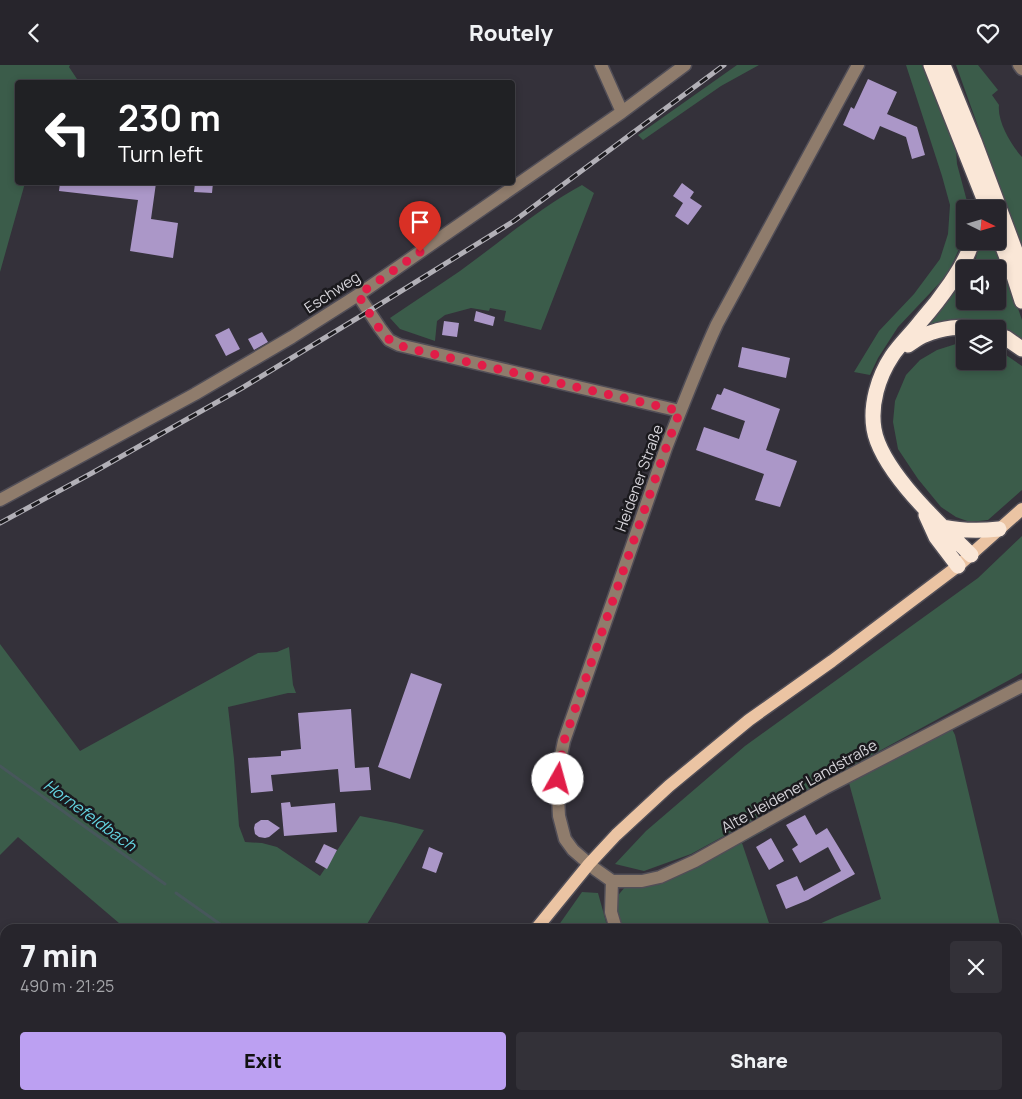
<!DOCTYPE html>
<html lang="en">
<head>
<meta charset="utf-8">
<style>
	body { margin:0; font-family:Manrope,sans-serif; background:#333138; color:#f1f3f6; height:100vh; display:flex; flex-direction:column; font-size:19px; white-space:nowrap }
	* { box-sizing:border-box; margin:0 }
	p { font-size:16px; color:#a4a5a9 }
	.icon { flex:none; width:28px; height:28px; fill:none; stroke:currentColor; stroke-width:2; stroke-linecap:round; stroke-linejoin:round }
	.map { position:relative; flex:1; overflow:hidden }
	.sheet { position:absolute; left:0px; top:859px; width:1022px; height:176px; display:flex; flex-direction:column; background:#27252c; border-radius:15px 15px 0 0; box-shadow:0 2px 8px #0003,0 0 0 1px #434248 }
	.sheet>* { flex:none }
	.hud { position:absolute; left:15px; top:15px; width:500px; height:105px; border-radius:5px; box-shadow:0 2px 8px #0003,0 0 0 1px #434248; background:#202124; color:#fff; overflow:hidden }
	.needle { width:32px; rotate:95deg }
	.controls { position:absolute; left:956px; top:135px; display:grid; gap:10px }
	.controls a { display:grid; place-items:center; width:50px; height:50px; border-radius:5px; background:#27252c; box-shadow:0 2px 8px #0003,0 0 0 1px #434248; font-size:25px }
	.pin { position:absolute; display:grid; place-items:center; width:42px; height:42px; color:#fff; margin:-51px -21px; border-radius:50% 50% 50% 0; rotate:-45deg; box-shadow:0 0 5px #0007 }
	.pin .icon { rotate:45deg }
	.me { position:absolute; width:55px; margin:-28px; rotate:7deg; stroke-linejoin:round; filter:drop-shadow(0 0 4px #0008) }
	.turn { display:flex; align-items:center; gap:18px; height:105px; padding:0 20px; font-size:22px }
	.turn .icon { width:65px; height:65px; stroke-width:2.5 }
	.turn b { display:block; font-size:35px; line-height:42px }
	.round { display:grid; place-items:center; flex:none; width:52px; height:52px; border-radius:5px; background:#333138 }
	.headline { display:flex; align-items:center; justify-content:space-between; height:85px; padding:0 20px }
	h1 { font-size:30px; font-weight:800; line-height:38px }
	.button { display:flex; gap:10px; margin-top:auto; padding:10px 20px }
	.button a { flex:1; height:58px; border-radius:5px; background:#bca0f2; color:#111; font-size:20px; font-weight:800; line-height:58px; text-align:center }
	.button a+a { background:#333138; color:#f1f3f6 }
	header { display:flex; justify-content:space-between; align-items:center; height:65px; padding:0 20px; background:#27252c; font-size:22px; font-weight:800 }
	.map>svg:first-child { display:block }
</style>
</head>
<body>
<header><svg class="icon" aria-label="back" viewBox="0 0 24 24"><path d="M15 5l-7 7 7 7"/></svg>Routely<svg class="icon" aria-label="heart" viewBox="0 0 24 24"><path d="M12 20l-8-8c-3-5 5-10 8-4 3-6 11-1 8 4z"/></svg></header>
<div class="map">
<svg width="1022" height="1034" viewBox="0 0 1022 1034">
	<rect width="100%" height="100%" fill="#34313a"/>
	<path fill="#3b5c4a" d="M0,0H70L69,2L79,17L18,18V118H25L0,207Z
		M737,0H759L721,21L643,75L638,70Z
		M906,0H922L956,85L957,99L968,140L967,144H965V170L948,209L898,262L878,293L870,310L854,307L879,266L914,229L940,194L948,169L950,140L942,111Z
		M956,0H978L998,25L992,30L999,40C997,56 1011,80 1022,92V184Z
		M582,120L594,128L541,265L504,256L506,246L490,243L489,246L471,243L445,250L437,256L435,276L400,264L390,253C413,237 437,222 460,206C500,177 538,144 582,120Z
		M980,176H995L1022,255V275L1014,269L1002,263L989,259L964,255L918,267L958,222L965,211V236H998V204H970L976,193Z
		M959,278L965,279V296H998V286L1006,290L1022,301V425L988,455L970,457L956,452L941,442L918,414L898,384L893,357L895,336L906,310L920,295L937,285Z
		M1022,471V608L691,789L644,806L615,799L646,766L745,681L978,513Z
		M0,579L80,686L258,588L277,587L289,582L293,620L296,628H288L228,642L234,694L239,761L245,777L262,778L277,782L320,811L360,751L396,758L424,765L364,864H126L18,772L0,790Z
		M952,664L955,670L1001,864H808L835,852L881,834L849,718Z
		M762,763L766,765L742,778L771,864H621L617,850L615,834L625,822L643,821Z
		M582,827L598,828L608,864H556Z
		M1018,930L1022,953V1034H877L876,1030H1018Z
		M321,1030H420L418,1034H326Z
		M671,1030H815L816,1034H672Z"/>
	<g fill="none" stroke-linecap="round" stroke-linejoin="round">
		<path stroke="#47575b" stroke-width="3" d="M0,701L165,819
			M176,828L227,864
			M463,1034L465,1030"/>
	</g>
	<path fill="#ab97c8" d="M868,14L897,27L887,49L917,62L925,90L912,94L906,72L880,61L874,75L843,60L851,42L854,44Z
		M60,118H156L151,154L178,158L173,193L130,186L138,135L59,126Z
		M195,118H213L212,128L194,127Z
		M682,118L694,127L690,133L702,141L688,160L675,151L683,138L673,131Z
		M476,246L495,252L493,261L474,256Z
		M444,256L459,258L457,272L442,270Z
		M229,263L240,284L226,291L215,270Z
		M262,267L268,277L254,285L248,274Z
		M742,282L790,293L786,313L738,302Z
		M724,323L780,344L766,385L797,396L780,442L755,435L764,409L696,385L704,362L739,374L745,356L711,344L717,329L721,330Z
		M411,608L442,619L410,714L378,702Z
		M351,644L355,703L369,702L371,725L340,727L338,704L271,710L273,726L251,728L248,693L281,691V686L301,684L298,648Z
		M290,737L291,742L335,738L337,767L284,771L281,738Z
		M805,750L816,770L827,763L855,809L808,835L786,844L776,820L797,811L804,826L841,806L828,782L800,798L792,784L798,780L786,760Z
		M261,755H268L280,763L269,772L265,773L259,772L255,769L254,763L255,759Z
		M771,773L784,796L769,805L756,782Z
		M324,779L337,785L327,804L315,797Z
		M429,782L443,788L436,808L422,803Z"/>
	<g fill="none" stroke-linecap="round" stroke-linejoin="round">
		<defs>
			<path id="minor" d="M858,0L717,259C698,300 682,342 666,383L564,676L560,695L558,732L559,751L565,774L573,785L595,804L612,816H642L660,812L695,796L825,723L1022,621
				M1019,0L1022,4
				M622,47L685,0
				M358,230L380,263L389,275L399,280L680,346
				M0,435L195,329L292,272L358,230L622,47L601,0
				M612,816L611,847L616,864
				M666,1030L667,1034"/>
			<path id="major" d="M536,864L589,799L616,770L669,721L749,655L832,596L958,501L1022,444
				M439,1034L440,1030"/>
			<path id="highway" d="M931,0L988,144
				M943,0L974,76L1022,204
				M998,169L1014,211L1022,236
				M998,270L1006,273L1022,284
				M908,280C913,277 919,272 925,270C941,263 962,260 979,264
				M926,450L936,472L958,501
				M943,462C962,466 980,466 999,464
				M971,490C941,460 881,406 874,364C870,340 878,312 892,291C900,279 912,268 921,256C937,238 967,199 972,176"/>
		</defs>
		<use href="#minor" stroke="#514e57" stroke-width="15"/>
		<use href="#major" stroke="#514e57" stroke-width="15"/>
		<use href="#highway" stroke="#514e57" stroke-width="18"/>
		<use href="#minor" stroke="#8f7c6c" stroke-width="12"/>
		<use href="#major" stroke="#ebc4a3" stroke-width="12"/>
		<use href="#highway" stroke="#fae7d7" stroke-width="15"/>
		<defs>
			<path id="rail" d="M0,458L92,408L242,323L369,246L514,156L724,0"/>
		</defs>
		<use href="#rail" stroke="#b2b0b7" stroke-width="5"/>
		<use href="#rail" stroke="#1b1a1e" stroke-width="3" stroke-dasharray="9" stroke-linecap="butt"/>
	</g>
	<g fill="none" stroke-linecap="round" stroke-linejoin="round">
		<path stroke="#e11d48" stroke-width="9" stroke-dasharray="0 16.2" d="M420,187L358,230C367,243 379,267 390,275C399,282 410,283 420,286L680,346L666,383L564,676L558,714"/>
	</g>
	<g text-anchor="middle" dominant-baseline="central" stroke-width="5" stroke-linejoin="round" paint-order="stroke">
		<g font-size="15" fill="#d6d4da" stroke="#1b1a1e">
			<text transform="translate(332 227) rotate(-33)">Eschweg</text>
			<text transform="translate(639 413) rotate(-70)">Heidener Straße</text>
			<text transform="translate(799 721) rotate(-29)">Alte Heidener Landstraße</text>
		</g>
		<g font-size="16" font-style="italic" fill="#64d5e1" stroke="#1b1a1e">
			<text transform="translate(90 750) rotate(36)">Hornefeldbach</text>
		</g>
	</g>
</svg>
<div class="controls">
<a><svg class="needle" viewBox="-14 -14 28 28"><path d="M0-13l5 13h-10z" fill="#e53935"/><path d="M0 13l5-13h-10z" fill="#a4a5a9"/></svg></a>
<a><svg class="icon" aria-label="sound" viewBox="0 0 24 24"><path d="M4 9h4l5-4v14l-5-4H4zM17 9q2 3 0 6"/></svg></a>
<a><svg class="icon" aria-label="layers" viewBox="0 0 24 24"><path d="M12 4l9 5-9 5-9-5zM3 14l9 5 9-5"/></svg></a>
</div>
<div class="pin" style="left:420px;top:187px;background:#d93025"><svg class="icon" aria-label="arrive" viewBox="0 0 24 24"><path d="M6 21V4h12l-3 4 3 4H6"/></svg></div>
<svg class="me" style="left:558px;top:714px" viewBox="-20 -20 40 40"><circle r="19" fill="#fff"/><path d="M0-13L10 11 0 6-10 11z" fill="#e11d48"/></svg>
<div class="hud">
<div class="turn"><svg class="icon" aria-label="left" viewBox="0 0 24 24"><path d="M17 20v-9H6M10 6l-5 5 5 5"/></svg><div><b>230 m</b>Turn left</div></div>
</div>
<section class="sheet">
<div class="headline"><div><h1>7 min</h1><p>490 m · 21:25</p></div><a class="round"><svg class="icon" aria-label="close" viewBox="0 0 24 24"><path d="M6 6l12 12M18 6L6 18"/></svg></a></div>
<div class="button"><a>Exit</a><a>Share</a></div>
</section>
</div>
</body>
</html>
